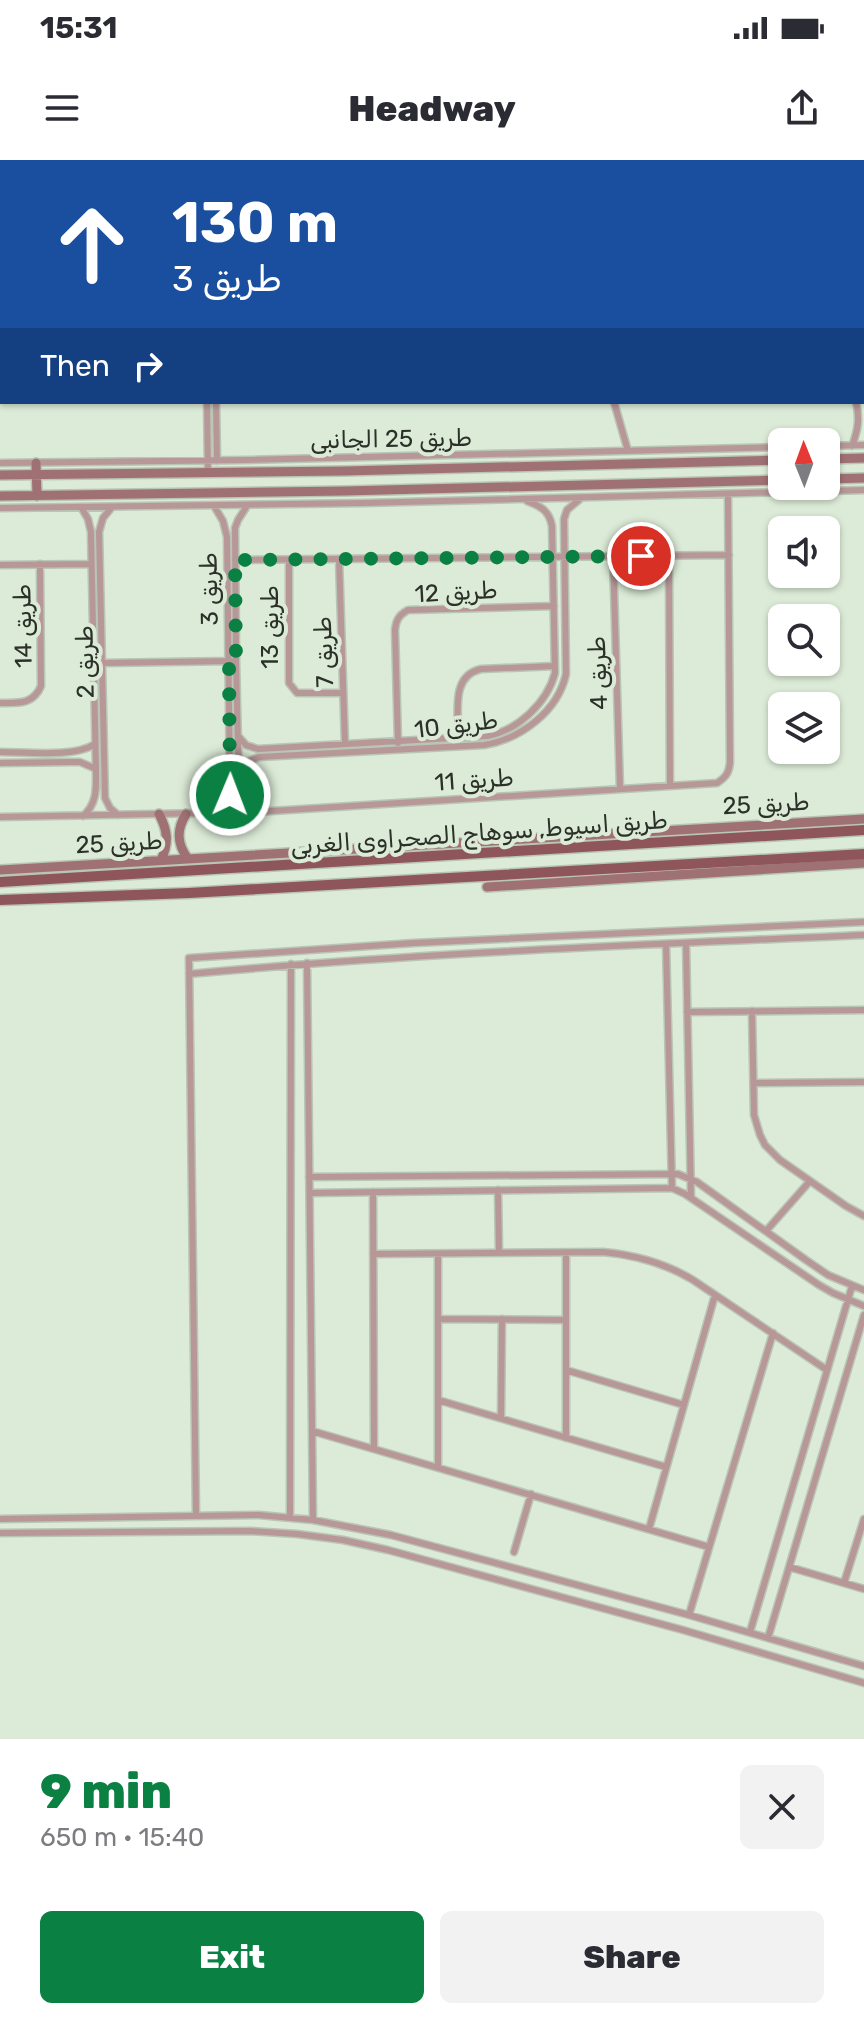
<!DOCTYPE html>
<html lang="en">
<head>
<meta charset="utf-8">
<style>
	body { margin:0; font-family:Rubik,"Noto Sans Arabic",sans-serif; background:#f2f2f3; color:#2b2b33; height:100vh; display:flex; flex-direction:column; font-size:30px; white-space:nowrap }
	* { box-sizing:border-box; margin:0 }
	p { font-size:26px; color:#7c7c81 }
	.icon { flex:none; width:44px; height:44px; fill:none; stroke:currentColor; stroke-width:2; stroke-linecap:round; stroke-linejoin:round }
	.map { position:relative; height:1579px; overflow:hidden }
	.panel { display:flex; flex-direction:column; background:#fff; flex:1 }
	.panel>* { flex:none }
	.top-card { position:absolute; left:0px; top:0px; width:864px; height:244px; box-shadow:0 2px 6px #0004; background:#1a4fa0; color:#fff; overflow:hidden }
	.needle { width:52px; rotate:359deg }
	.fabs { position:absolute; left:768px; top:268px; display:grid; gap:16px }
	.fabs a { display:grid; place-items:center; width:72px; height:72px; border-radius:12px; background:#fff; box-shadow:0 2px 6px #0004; font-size:40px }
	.pin { position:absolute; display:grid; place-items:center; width:68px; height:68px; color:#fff; margin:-34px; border:4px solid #fff; border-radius:50%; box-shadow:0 2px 8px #0007 }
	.me { position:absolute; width:88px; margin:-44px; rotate:1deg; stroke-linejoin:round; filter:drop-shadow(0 0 6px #0008) }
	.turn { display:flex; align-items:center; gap:28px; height:168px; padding:0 40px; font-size:36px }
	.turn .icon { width:104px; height:104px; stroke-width:2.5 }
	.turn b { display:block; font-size:56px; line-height:68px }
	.then { display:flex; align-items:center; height:76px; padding:0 40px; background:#0003; gap:16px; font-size:30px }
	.round { display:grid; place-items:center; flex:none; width:84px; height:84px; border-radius:12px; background:#f2f2f3 }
	.head { display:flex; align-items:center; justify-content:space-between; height:136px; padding:0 40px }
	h1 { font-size:48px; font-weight:800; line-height:60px; color:#0b8043 }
	.action { display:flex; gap:16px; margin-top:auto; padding:16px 40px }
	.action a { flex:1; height:92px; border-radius:12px; background:#0b8043; color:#fff; font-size:32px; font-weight:800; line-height:92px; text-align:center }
	.action a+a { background:#f2f2f3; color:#2b2b33 }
	.status { display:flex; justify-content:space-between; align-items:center; height:56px; padding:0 40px; background:#fff; direction:ltr }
	.status svg { height:22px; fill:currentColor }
	header { display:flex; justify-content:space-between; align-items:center; height:104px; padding:0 40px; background:#fff; font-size:36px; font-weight:800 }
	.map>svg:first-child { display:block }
</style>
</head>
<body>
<div class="status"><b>15:31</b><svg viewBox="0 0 49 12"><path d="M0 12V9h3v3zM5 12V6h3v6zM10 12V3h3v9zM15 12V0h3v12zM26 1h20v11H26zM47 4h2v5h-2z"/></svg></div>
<header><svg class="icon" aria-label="menu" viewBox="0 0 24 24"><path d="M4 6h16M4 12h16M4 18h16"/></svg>Headway<svg class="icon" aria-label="share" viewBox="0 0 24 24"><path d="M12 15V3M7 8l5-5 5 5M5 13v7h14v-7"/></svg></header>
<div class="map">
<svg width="864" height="1579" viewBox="0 0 864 1579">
	<rect width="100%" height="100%" fill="#dcebd7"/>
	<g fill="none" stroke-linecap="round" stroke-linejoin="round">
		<defs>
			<path id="street" d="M205,0V2
				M213,0V2
				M548,0V2
				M660,0L663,2
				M788,0V2
				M799,0L800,2
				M271,2L277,0
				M861,2V0
				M862,8L864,16
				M862,67H864
				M862,78L864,77
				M862,227L864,234
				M207,242L208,313
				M216,242L217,301
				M614,242L628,291
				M826,286L864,285
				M852,286C858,270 860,259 856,242
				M0,303L247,300L782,287
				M214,346L223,361L227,377L230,628L227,642L218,651
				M247,346L238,360L235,368L236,501L239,628L243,642L253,650
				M81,347L88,359L91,372L96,609C96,627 98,643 83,656
				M112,347L103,358L99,372L105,638L110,648L118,655
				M0,348L363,343L864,330
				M669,396L670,626
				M613,397L620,629
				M339,399L345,584
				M235,400L729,395
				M289,400V523L297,533H343
				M0,405L91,404
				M102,503L231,501
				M0,543C18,543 33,545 41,526L40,404
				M238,576L246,585L258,589L488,576C518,570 547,543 555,513L552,366C549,350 540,346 527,341
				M458,578C459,553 450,516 481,509L555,506
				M398,583L395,470C396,460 399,455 408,450L554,446
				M0,592C26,592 74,598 95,584
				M0,603L71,602H80L96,609
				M239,612L247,602L259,597L484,585C521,579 558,551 566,514L564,359L567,350L580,339
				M0,657L256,652L717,623C726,617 729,613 730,602L728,334
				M686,783L691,1037
				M666,784L672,1028
				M307,803L313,1360
				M189,814C414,793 639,785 864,775
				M752,851L754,955L760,975L765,985L780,1000L846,1046L864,1056
				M687,852L864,850
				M754,923L864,922
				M309,1017L678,1014L697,1022L806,1100L828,1115L864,1130
				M498,1030L499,1093
				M373,1032L374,1289
				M310,1033L672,1028L685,1034L819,1125L833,1133L864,1146
				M766,1071L810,1021
				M566,1093V1278
				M373,1094L603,1092C636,1095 665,1103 693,1120L827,1210
				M438,1094V1307
				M438,1159L566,1160
				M566,1210L684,1245
				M438,1240L666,1307
				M501,1258L502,1159
				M312,1271L709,1387
				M196,1356L189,798L414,783L864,762
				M290,1357L291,804
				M0,1359L259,1355L313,1360L391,1375L689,1455L864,1506
				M649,1369L715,1135
				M0,1373L250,1371L297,1374L343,1380L388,1390L683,1470L864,1523
				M514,1392L531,1334
				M789,1407L864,1429
				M844,1423L864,1359
				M689,1455L773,1173
				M750,1472L852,1126
				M768,1478L864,1155"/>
			<path id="secondary" d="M826,299L864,298
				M36,303L37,336
				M0,315L344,311L782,300
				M826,319L864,318
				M0,336L345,331L782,320
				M159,654C168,671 169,683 161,700
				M186,654C176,670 177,684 188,699
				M0,710L864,659
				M487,727L864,703"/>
			<path id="primary" d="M0,722L864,670
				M0,740L189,733L864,694"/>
		</defs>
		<use href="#street" stroke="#b9c6b4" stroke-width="9"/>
		<use href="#secondary" stroke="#b9c6b4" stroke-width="12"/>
		<use href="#primary" stroke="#b9c6b4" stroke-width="13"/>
		<use href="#street" stroke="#b89799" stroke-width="6"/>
		<use href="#secondary" stroke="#a07174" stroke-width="9"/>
		<use href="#primary" stroke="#8e565a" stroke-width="10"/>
	</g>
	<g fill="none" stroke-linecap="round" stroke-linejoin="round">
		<path stroke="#0b8043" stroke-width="14" stroke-dasharray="0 25.2" d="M230,635L229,501H236L235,400L641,396"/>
	</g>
	<g text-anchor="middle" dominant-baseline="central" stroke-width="8" stroke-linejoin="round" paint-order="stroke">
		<g font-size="24" fill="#2b3129" stroke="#dcebd7">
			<text transform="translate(391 279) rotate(-1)">طريق 25 الجانبى</text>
			<text transform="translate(209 429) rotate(-91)">طريق 3</text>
			<text transform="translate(456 432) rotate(-3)">طريق 12</text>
			<text transform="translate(23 466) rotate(-91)">طريق 14</text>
			<text transform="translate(270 467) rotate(-90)">طريق 13</text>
			<text transform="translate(324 492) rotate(-92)">طريق 7</text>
			<text transform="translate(85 502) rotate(-91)">طريق 2</text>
			<text transform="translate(598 513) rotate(-92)">طريق 4</text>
			<text transform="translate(456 565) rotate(-7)">طريق 10</text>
			<text transform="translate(474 620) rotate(-4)">طريق 11</text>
			<text transform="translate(766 644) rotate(-3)">طريق 25</text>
			<text transform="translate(479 673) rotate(-4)">طريق اسيوط, سوهاج الصحراوى الغربى</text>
			<text transform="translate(119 683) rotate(-3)">طريق 25</text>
		</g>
	</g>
</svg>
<div class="fabs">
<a><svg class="needle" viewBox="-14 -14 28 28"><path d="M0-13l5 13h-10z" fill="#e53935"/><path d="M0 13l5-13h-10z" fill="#7c7c81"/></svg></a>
<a><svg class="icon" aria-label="sound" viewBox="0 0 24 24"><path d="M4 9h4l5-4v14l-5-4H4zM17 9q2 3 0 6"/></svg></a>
<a><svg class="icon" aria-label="search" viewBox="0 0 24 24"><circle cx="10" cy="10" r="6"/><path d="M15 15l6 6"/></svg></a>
<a><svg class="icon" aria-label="layers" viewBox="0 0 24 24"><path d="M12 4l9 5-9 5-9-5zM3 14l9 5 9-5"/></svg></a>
</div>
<div class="pin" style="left:641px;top:396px;background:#d93025"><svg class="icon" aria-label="arrive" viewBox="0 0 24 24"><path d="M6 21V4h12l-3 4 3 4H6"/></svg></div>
<svg class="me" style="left:230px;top:635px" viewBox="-20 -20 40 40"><circle r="17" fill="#0b8043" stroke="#fff" stroke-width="3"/><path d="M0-11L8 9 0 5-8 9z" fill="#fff"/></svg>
<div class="top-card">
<div class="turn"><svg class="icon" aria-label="ahead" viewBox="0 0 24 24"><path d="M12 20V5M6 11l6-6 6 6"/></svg><div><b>130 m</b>طريق 3</div></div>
<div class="then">Then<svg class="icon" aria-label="right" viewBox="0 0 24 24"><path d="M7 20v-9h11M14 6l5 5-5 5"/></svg></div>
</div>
</div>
<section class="panel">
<div class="head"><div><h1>9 min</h1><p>650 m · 15:40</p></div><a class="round"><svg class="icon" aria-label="close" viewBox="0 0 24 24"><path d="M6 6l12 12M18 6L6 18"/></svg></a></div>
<div class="action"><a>Exit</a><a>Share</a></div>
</section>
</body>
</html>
